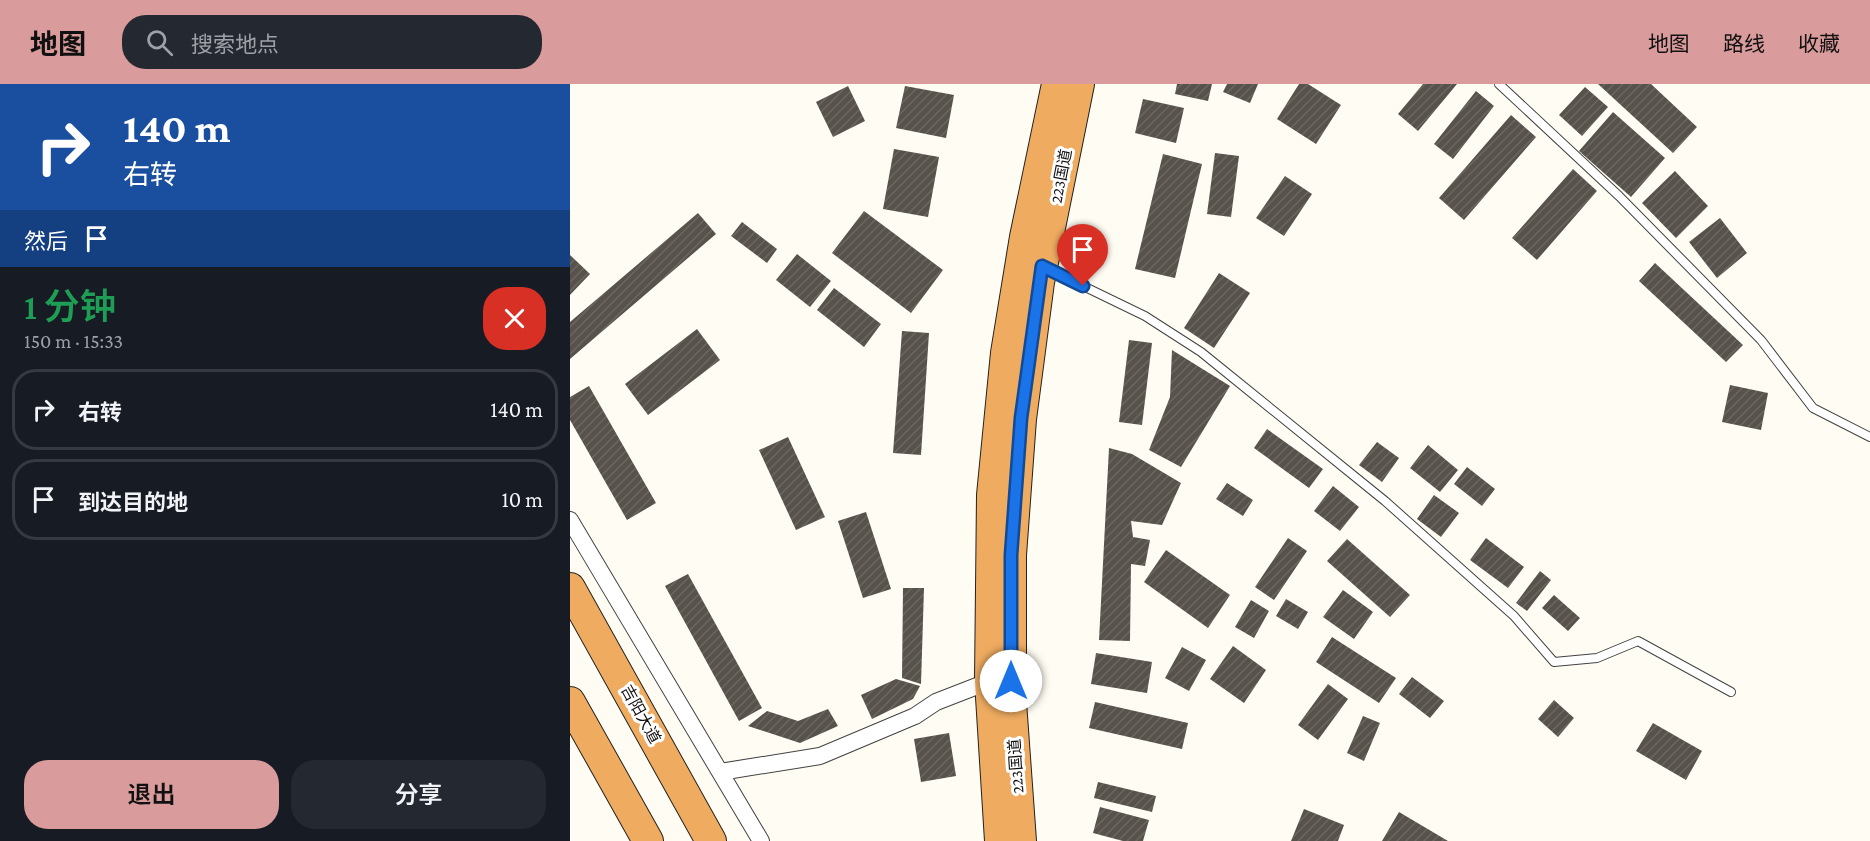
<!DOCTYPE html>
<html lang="zh">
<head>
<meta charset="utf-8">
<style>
	body { margin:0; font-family:"Crimson Pro","Noto Sans SC",serif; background:#242831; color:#f1f3f6; height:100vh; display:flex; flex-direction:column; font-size:22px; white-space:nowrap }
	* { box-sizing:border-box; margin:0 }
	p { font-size:20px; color:#9ea1a6 }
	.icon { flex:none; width:33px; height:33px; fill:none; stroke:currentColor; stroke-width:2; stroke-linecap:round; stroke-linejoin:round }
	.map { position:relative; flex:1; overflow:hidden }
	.sheet { display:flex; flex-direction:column; background:#171b24; width:570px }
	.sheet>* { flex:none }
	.top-card { background:#1a4fa0; color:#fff; overflow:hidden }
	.pin { position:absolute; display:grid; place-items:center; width:51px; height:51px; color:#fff; margin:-62px -26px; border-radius:50% 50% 50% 0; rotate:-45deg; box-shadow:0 0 6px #0007 }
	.pin .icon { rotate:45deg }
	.me { position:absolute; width:66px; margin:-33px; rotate:0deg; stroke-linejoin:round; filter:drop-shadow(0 0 4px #0008) }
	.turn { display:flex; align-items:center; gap:21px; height:126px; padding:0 24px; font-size:27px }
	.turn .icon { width:78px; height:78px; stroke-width:2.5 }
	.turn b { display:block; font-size:42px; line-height:51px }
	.then { display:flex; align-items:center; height:57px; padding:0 24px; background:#0003; gap:12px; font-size:22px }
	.round { display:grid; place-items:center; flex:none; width:63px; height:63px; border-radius:24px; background:#242831 }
	.summary { display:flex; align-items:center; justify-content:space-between; height:102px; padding:0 24px }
	h1 { font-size:36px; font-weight:600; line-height:45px; color:#1e9e55 }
	.action { display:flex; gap:12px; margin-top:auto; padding:12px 24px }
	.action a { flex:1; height:69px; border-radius:24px; background:#d99b9b; color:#111; font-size:24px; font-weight:600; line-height:69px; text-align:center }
	.action a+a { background:#242831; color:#f1f3f6 }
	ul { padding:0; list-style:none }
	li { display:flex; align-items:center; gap:18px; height:81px; margin:0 12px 9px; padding:0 12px; border:3px solid #363941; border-radius:24px }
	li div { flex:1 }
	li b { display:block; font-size:22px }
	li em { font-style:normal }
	header { display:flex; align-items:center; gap:36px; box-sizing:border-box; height:84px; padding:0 30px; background:#d99b9b; color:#111 }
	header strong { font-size:28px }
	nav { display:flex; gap:33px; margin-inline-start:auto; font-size:21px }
	.search { width:420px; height:54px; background:#242831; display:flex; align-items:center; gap:15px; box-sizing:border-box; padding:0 21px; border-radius:24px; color:#9ea1a6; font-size:22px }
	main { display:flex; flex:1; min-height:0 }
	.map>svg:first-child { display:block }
</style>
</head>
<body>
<header>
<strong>地图</strong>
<div class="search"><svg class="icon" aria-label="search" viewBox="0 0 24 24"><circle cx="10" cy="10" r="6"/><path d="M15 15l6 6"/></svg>搜索地点</div>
<nav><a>地图</a><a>路线</a><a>收藏</a></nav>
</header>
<main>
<section class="sheet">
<div class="top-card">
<div class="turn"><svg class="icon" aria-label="right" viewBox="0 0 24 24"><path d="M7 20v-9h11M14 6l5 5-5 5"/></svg><div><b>140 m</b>右转</div></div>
<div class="then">然后<svg class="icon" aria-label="arrive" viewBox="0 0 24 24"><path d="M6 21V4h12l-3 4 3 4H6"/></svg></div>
</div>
<div class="summary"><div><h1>1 分钟</h1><p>150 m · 15:33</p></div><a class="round" style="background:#d93025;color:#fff"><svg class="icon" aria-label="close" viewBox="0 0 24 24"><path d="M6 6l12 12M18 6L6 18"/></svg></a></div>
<ul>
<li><svg class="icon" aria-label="right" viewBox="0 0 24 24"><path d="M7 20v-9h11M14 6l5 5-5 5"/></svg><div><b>右转</b></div><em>140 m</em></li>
<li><svg class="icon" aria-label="arrive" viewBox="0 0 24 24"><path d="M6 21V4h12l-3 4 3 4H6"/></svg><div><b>到达目的地</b></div><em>10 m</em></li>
</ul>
<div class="action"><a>退出</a><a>分享</a></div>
</section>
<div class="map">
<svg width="1300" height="757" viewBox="0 0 1300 757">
	<defs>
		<pattern id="building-hatch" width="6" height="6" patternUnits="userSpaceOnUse" patternTransform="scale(1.5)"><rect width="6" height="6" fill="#58524c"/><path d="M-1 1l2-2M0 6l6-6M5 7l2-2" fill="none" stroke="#6b6661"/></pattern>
	</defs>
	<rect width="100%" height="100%" fill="#fffdf3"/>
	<path fill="url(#building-hatch)" d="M607,0H642L638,17L605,10Z
		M657,0H688L680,19L653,8Z
		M729,0H738L771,21L746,60L707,35Z
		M853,0H887L848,47L828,30Z
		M1028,0H1081L1127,43L1103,69Z
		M278,2L295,37L263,53L246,18Z
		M335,2L384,11L376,54L326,44Z
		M1015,3L1038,23L1012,52L989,31Z
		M906,7L924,22L883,75L864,60Z
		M573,15L614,24L606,59L565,49Z
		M1043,28L1095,74L1061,113L1009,67Z
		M941,31L966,53L894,136L869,114Z
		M324,65L369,73L358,133L313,125Z
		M645,69L669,72L661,133L637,130Z
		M593,70L632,80L605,194L565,185Z
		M1003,85L1027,107L967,176L942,154Z
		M1105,87L1138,122L1106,154L1072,119Z
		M715,92L742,110L714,152L686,134Z
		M294,127L373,186L341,229L262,169Z
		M128,129L146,150L0,275V238Z
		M1150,134L1177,169L1147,194L1119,158Z
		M172,138L207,165L197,179L161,152Z
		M227,170L261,197L240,223L206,196Z
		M0,171L20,190L0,211Z
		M1085,179L1173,261L1156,278L1069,197Z
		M649,189L680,209L644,264L614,244Z
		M264,204L311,240L294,263L247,226Z
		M127,245L150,276L78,331L55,300Z
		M332,247L359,249L351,371L323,369Z
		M559,256L582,259L572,341L549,338Z
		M602,266L660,302L611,383L579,366L600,313Z
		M1160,301L1198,309L1191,346L1152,338Z
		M19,302L86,419L57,436L0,336V313Z
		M697,345L753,385L739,404L684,364Z
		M218,353L255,433L226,446L189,366Z
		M807,358L829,374L812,398L789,381Z
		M858,361L888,386L870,408L840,384Z
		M539,364L562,370L611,399L592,441L561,437L563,453L580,456L575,482L561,480L560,557L529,556Z
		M897,383L925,405L912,422L884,400Z
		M657,399L683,416L673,432L646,415Z
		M763,402L789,423L770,447L744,427Z
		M864,411L889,429L871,453L847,435Z
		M296,428L321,505L293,514L268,437Z
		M718,454L737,467L704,516L685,503Z
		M916,454L954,483L938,504L900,476Z
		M777,455L840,511L820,533L757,477Z
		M596,466L660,511L638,544L574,498Z
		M970,487L981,496L957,527L946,519Z
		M118,490L192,624L169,637L95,502Z
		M333,504H354L351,600L332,594Z
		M773,506L803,528L784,555L753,533Z
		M984,511L1010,534L998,547L972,524Z
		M716,515L738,528L728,545L706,532Z
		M681,516L699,527L684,554L665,543Z
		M762,553L826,594L809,619L746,578Z
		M663,562L696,586L674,619L640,595Z
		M612,563L636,576L619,607L595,594Z
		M526,569L582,578L577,609L521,600Z
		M842,593L874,617L860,634L829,610Z
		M326,595L350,602L343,615L302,635L291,611Z
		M758,600L778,615L748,656L728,641Z
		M984,616L1004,634L988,653L968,635Z
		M525,618L618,639L612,665L519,644Z
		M258,625L268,642L230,659L178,642L197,627L228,637Z
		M793,632L810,639L794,677L777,669Z
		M1083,639L1132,667L1116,696L1066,667Z
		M379,649L386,692L351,698L344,655Z
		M528,698L586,712L582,728L524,714Z
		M530,723L579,736L573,757H553L523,749Z
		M734,725L774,741L768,757H721Z
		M829,728L878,757H812Z"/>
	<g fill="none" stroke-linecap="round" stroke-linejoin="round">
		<defs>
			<path id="lane" d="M929,0L1049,112L1191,256L1243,324L1300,353
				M478,185L575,232L631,268L815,417L944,532L984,578L1027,574L1068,557L1161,608"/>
			<path id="street" d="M0,436L191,757
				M150,688L250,672L345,632L366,618L420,597"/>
			<path id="highway" d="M0,504L141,757
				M0,618L78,757
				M430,757L420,597L422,411L436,269L455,153L487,0
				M451,757L441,618V471L451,335L469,198L509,0"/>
		</defs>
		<use href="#lane" stroke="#434343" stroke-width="10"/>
		<use href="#street" stroke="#434343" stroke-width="18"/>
		<use href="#highway" stroke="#212121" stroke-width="32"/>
		<use href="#lane" stroke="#fff" stroke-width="8"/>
		<use href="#street" stroke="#fff" stroke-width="16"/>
		<use href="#highway" stroke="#efac61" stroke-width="30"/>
	</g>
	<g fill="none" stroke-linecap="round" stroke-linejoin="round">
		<defs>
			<path id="route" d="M441,597V471L451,334L472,182L513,202"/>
		</defs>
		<use href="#route" stroke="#114b97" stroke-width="15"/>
		<use href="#route" stroke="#1a73e8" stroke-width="10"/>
	</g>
	<g text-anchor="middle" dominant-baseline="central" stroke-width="6" stroke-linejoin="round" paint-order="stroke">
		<g font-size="16" fill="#101010" stroke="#fff">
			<text transform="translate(491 92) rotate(-79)">223国道</text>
			<text transform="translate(71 630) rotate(61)">吉阳大道</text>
			<text transform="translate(446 682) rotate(-94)">223国道</text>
		</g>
	</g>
</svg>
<div class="pin" style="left:513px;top:202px;background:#d93025"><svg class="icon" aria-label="arrive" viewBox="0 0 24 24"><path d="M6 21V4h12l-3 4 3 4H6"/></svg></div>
<svg class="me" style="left:441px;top:597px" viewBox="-20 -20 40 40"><circle r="19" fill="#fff"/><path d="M0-13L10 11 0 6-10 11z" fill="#1a73e8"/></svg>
</div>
</main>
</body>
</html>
